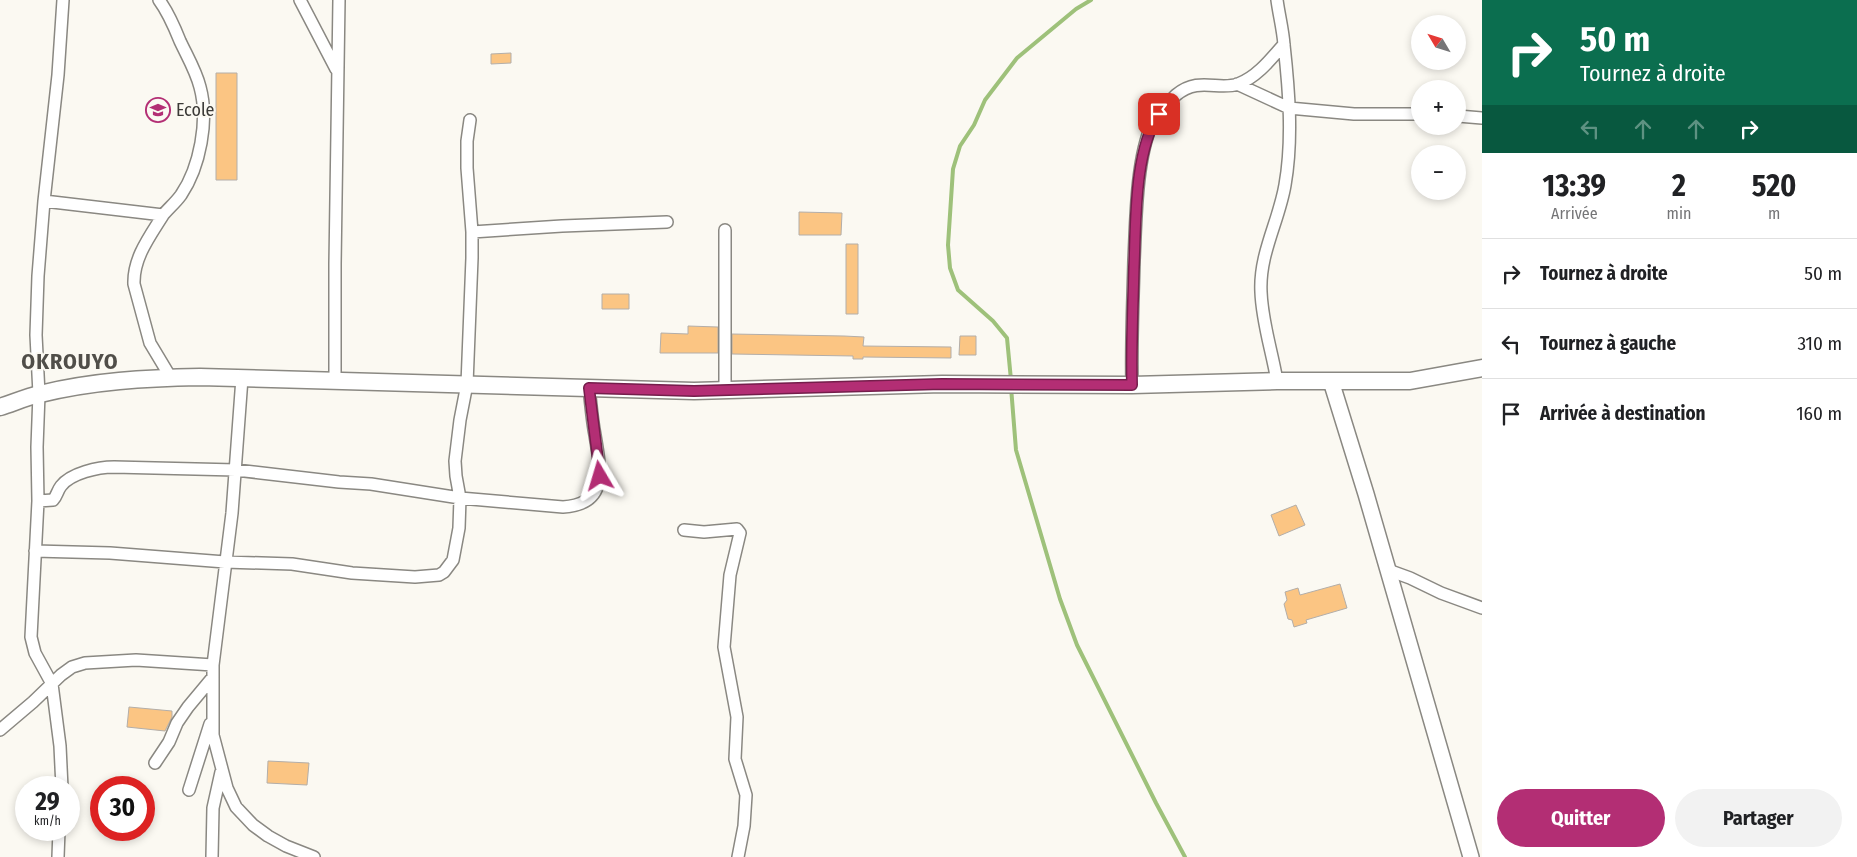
<!DOCTYPE html>
<html lang="fr">
<head>
<meta charset="utf-8">
<style>
	body { margin:0; font-family:"Fira Sans Condensed",sans-serif; background:#f2f2f2; color:#202124; height:100vh; display:flex; flex-direction:column; font-size:19px; white-space:nowrap }
	* { box-sizing:border-box; margin:0 }
	p { font-size:16px; color:#757577 }
	.icon { flex:none; width:28px; height:28px; fill:none; stroke:currentColor; stroke-width:2; stroke-linecap:round; stroke-linejoin:round }
	.map { position:relative; flex:1; overflow:hidden }
	.drawer { display:flex; flex-direction:column; background:#fff; width:375px }
	.drawer>* { flex:none }
	.top-card { background:#0b6e4f; color:#fff; overflow:hidden }
	.needle { width:32px; rotate:308deg }
	.controls { position:absolute; left:1411px; top:15px; display:grid; gap:10px }
	.controls a { display:grid; place-items:center; width:55px; height:55px; border-radius:50%; background:#fff; box-shadow:0 2px 8px #0003; font-size:25px }
	.speed { position:absolute; left:15px; top:776px; display:flex; gap:10px; font-size:25px; font-weight:700; text-align:center }
	.speed>* { display:grid; place-content:center; width:65px; height:65px; border-radius:50%; background:#fff; box-shadow:0 2px 8px #0003; line-height:1 }
	.speed small { font-size:12px; font-weight:400 }
	.speed .limit { border:8px solid #d22; background:#fff; color:#111 }
	.pin { position:absolute; display:grid; place-items:center; width:42px; height:42px; color:#fff; margin:-21px; border-radius:10px; box-shadow:0 2px 8px #0006 }
	.me { position:absolute; width:55px; margin:-28px; rotate:353deg; stroke-linejoin:round; filter:drop-shadow(0 0 4px #0008) }
	.turn { display:flex; align-items:center; gap:18px; height:105px; padding:0 15px; font-size:22px }
	.turn .icon { width:65px; height:65px; stroke-width:2.5 }
	.turn b { display:block; font-size:35px; line-height:42px }
	.lanes { display:flex; align-items:center; height:48px; padding:0 15px; background:#0003; justify-content:center; gap:25px; direction:ltr }
	.lanes .off { opacity:.35 }
	.eta { display:flex; justify-content:space-evenly; align-items:center; height:85px; text-align:center }
	.eta b { font-size:30px; font-weight:700; line-height:35px }
	.cta { display:flex; gap:10px; margin-top:auto; padding:10px 15px }
	.cta a { flex:1; height:58px; border-radius:30px; background:#b32e74; color:#fff; font-size:20px; font-weight:700; line-height:58px; text-align:center }
	.cta a+a { background:#f2f2f2; color:#202124 }
	ul { padding:0; list-style:none }
	li { display:flex; align-items:center; gap:15px; height:70px; padding:0 15px; border-top:1px solid #e0e0e0 }
	li div { flex:1 }
	li b { display:block; font-size:19px }
	li em { font-style:normal }
	main { display:flex; flex:1; min-height:0 }
	.map>svg:first-child { display:block }
</style>
</head>
<body>
<main>
<div class="map">
<svg width="1482" height="857" viewBox="0 0 1482 857">
	<rect width="100%" height="100%" fill="#fbf9f2"/>
	<g fill="none" stroke-linecap="round" stroke-linejoin="round">
		<path stroke="#9ec17a" stroke-width="4" d="M1011,380L1007,338L993,321L958,290L950,268L948,245L953,169L960,146L974,125L985,100L1017,58L1076,9L1091,0
			M1011,387L1016,450L1060,599L1077,645L1156,803L1185,857"/>
	</g>
	<path fill="#fbc583" stroke="#b3aea9" d="M511,53V63L491,64V54Z
		M216,73H237V180H216Z
		M799,212L842,213L841,235H799Z
		M846,244H858V314H846Z
		M602,294H629V309H602Z
		M688,326L718,327V353H660L661,333L688,334Z
		M732,334L844,336L864,337L863,346L951,347V358L863,357V359H853V356L732,354Z
		M960,336H976V355H959Z
		M1296,505L1305,525L1279,536L1271,515Z
		M1340,584L1347,608L1306,620L1307,623L1294,627L1292,620L1288,619L1284,604L1287,600L1285,592L1298,588L1300,595Z
		M129,707L172,711V717L165,731L127,727Z
		M268,761L309,763L307,785L267,783Z"/>
	<g fill="none" stroke-linecap="round" stroke-linejoin="round">
		<defs>
			<path id="minor" d="M300,0L336,69
				M1237,84L1289,108L1354,114H1420
				M1458,116L1482,118
				M44,201L163,215C169,208 176,202 181,195C200,167 209,120 200,87C196,71 187,56 180,41C174,26 168,12 159,0
				M163,215C150,236 133,258 134,284L150,343L171,378
				M725,230V390
				M472,232L562,226L667,222
				M242,378L232,513L213,665V735L227,788L236,807L253,825L268,836L286,846L314,857
				M1277,381C1272,351 1262,322 1261,292C1259,254 1279,221 1285,185C1293,140 1289,90 1284,45C1283,30 1279,15 1277,0
				M335,382V264L339,0
				M1132,385C1131,343 1133,302 1134,260C1136,220 1136,160 1152,124C1157,114 1168,103 1176,95C1199,76 1218,91 1238,84C1257,77 1271,59 1284,44
				M38,501L53,500C57,496 57,491 61,486C71,473 98,467 114,467L236,470L339,482L371,484L460,498L563,507C610,504 600,468 595,435C592,420 591,404 589,388
				M684,530L704,532L737,529L740,533L730,575L724,647L737,717L735,759L746,795L744,826L738,857
				M35,551L110,553L225,562L292,564L352,573L415,577L439,575L444,572L453,560L459,528L460,498L456,476L455,461L460,420L467,384L472,258V232L467,168V141L470,120
				M1388,570L1410,578L1441,593L1482,608
				M0,730L33,702L61,675L72,667L85,663L136,660L213,665
				M155,763L169,742L177,723L188,707L213,677
				M62,788L60,746L52,684L35,653L31,637L38,501L37,447L39,394L36,335L38,276L44,201L58,75L63,0
				M189,790L210,724
				M58,857L59,830
				M212,857L213,808L221,772"/>
			<path id="tertiary" d="M1331,381L1366,494L1471,857"/>
			<path id="secondary" d="M0,407C13,403 26,397 40,394C92,381 146,378 200,377L694,391L942,384L1132,385L1277,381H1410L1482,368"/>
		</defs>
		<use href="#minor" stroke="#8a8882" stroke-width="14"/>
		<use href="#tertiary" stroke="#8a8882" stroke-width="18"/>
		<use href="#secondary" stroke="#8a8882" stroke-width="19"/>
		<use href="#minor" stroke="#fff" stroke-width="11"/>
		<use href="#tertiary" stroke="#fff" stroke-width="15"/>
		<use href="#secondary" stroke="#fff" stroke-width="16"/>
	</g>
	<g fill="none" stroke-linecap="round" stroke-linejoin="round">
		<defs>
			<path id="route" d="M600,476L589,388L694,391L942,384L1132,385C1131,346 1133,306 1134,267C1136,222 1134,151 1159,114"/>
		</defs>
		<use href="#route" stroke="#741e4b" stroke-width="12"/>
		<use href="#route" stroke="#b32e74" stroke-width="9"/>
	</g>
	<defs>
		<symbol id="school-ring" viewBox="-11 -11 22 22"><circle r="9.5" fill="#fbf9f2" stroke="#b32e74" stroke-width="1.5"/><path d="M0-5L7-2L0 1L-7-2ZM-4 1L0 2.5L4 1V4Q0 6-4 4Z" fill="#b32e74"/></symbol>
	</defs>
	<g fill-rule="evenodd">
		<use href="#school-ring" x="144" y="96" width="28" height="28"/>
	</g>
	<g text-anchor="middle" dominant-baseline="central" stroke-width="4" stroke-linejoin="round" paint-order="stroke">
		<g font-size="18" fill="#3b3a37" stroke="#fbf9f2" text-anchor="start">
			<text x="176" y="110">Ecole</text>
		</g>
		<g font-size="22" font-weight="bold" letter-spacing="1" fill="#504e49" stroke="#fbf9f2">
			<text x="70" y="361">OKROUYO</text>
		</g>
	</g>
</svg>
<div class="controls">
<a><svg class="needle" viewBox="-14 -14 28 28"><path d="M0-13l5 13h-10z" fill="#e53935"/><path d="M0 13l5-13h-10z" fill="#757577"/></svg></a>
<a>+</a>
<a>−</a>
</div>
<div class="speed"><div>29<small>km/h</small></div><div class="limit">30</div></div>
<div class="pin" style="left:1159px;top:114px;background:#d93025"><svg class="icon" aria-label="arrive" viewBox="0 0 24 24"><path d="M6 21V4h12l-3 4 3 4H6"/></svg></div>
<svg class="me" style="left:600px;top:476px" viewBox="-20 -20 40 40"><path d="M0-17L14 15 0 8-14 15z" fill="#b32e74" stroke="#fff" stroke-width="4"/></svg>
</div>
<section class="drawer">
<div class="top-card">
<div class="turn"><svg class="icon" aria-label="right" viewBox="0 0 24 24"><path d="M7 20v-9h11M14 6l5 5-5 5"/></svg><div><b>50 m</b>Tournez à droite</div></div>
<div class="lanes"><svg class="icon off" aria-label="left" viewBox="0 0 24 24"><path d="M17 20v-9H6M10 6l-5 5 5 5"/></svg><svg class="icon off" aria-label="ahead" viewBox="0 0 24 24"><path d="M12 20V5M6 11l6-6 6 6"/></svg><svg class="icon off" aria-label="ahead" viewBox="0 0 24 24"><path d="M12 20V5M6 11l6-6 6 6"/></svg><svg class="icon" aria-label="right" viewBox="0 0 24 24"><path d="M7 20v-9h11M14 6l5 5-5 5"/></svg></div>
</div>
<div class="eta">
<div><b>13:39</b><p>Arrivée</p></div>
<div><b>2</b><p>min</p></div>
<div><b>520</b><p>m</p></div>
</div>
<ul>
<li><svg class="icon" aria-label="right" viewBox="0 0 24 24"><path d="M7 20v-9h11M14 6l5 5-5 5"/></svg><div><b>Tournez à droite</b></div><em>50 m</em></li>
<li><svg class="icon" aria-label="left" viewBox="0 0 24 24"><path d="M17 20v-9H6M10 6l-5 5 5 5"/></svg><div><b>Tournez à gauche</b></div><em>310 m</em></li>
<li><svg class="icon" aria-label="arrive" viewBox="0 0 24 24"><path d="M6 21V4h12l-3 4 3 4H6"/></svg><div><b>Arrivée à destination</b></div><em>160 m</em></li>
</ul>
<div class="cta"><a>Quitter</a><a>Partager</a></div>
</section>
</main>
</body>
</html>
